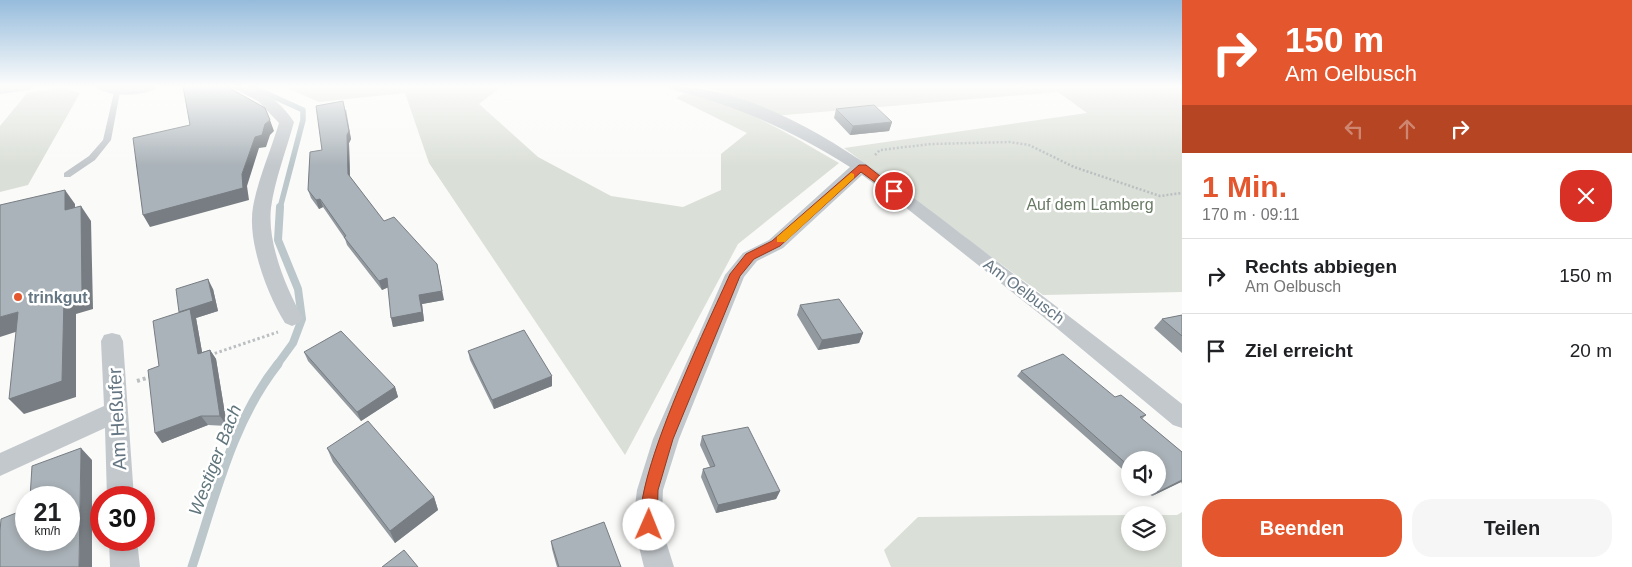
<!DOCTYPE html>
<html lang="de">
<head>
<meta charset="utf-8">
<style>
	body { margin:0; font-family:Arial,sans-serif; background:#f6f6f6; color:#202124; height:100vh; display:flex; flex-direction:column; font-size:19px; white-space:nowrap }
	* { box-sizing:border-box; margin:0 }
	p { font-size:16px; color:#757577 }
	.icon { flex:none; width:28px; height:28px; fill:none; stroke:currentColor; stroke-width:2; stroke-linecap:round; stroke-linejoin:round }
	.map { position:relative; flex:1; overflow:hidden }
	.panel { display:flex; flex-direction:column; background:#fff; width:450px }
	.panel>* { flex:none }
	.top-card { background:#e4572e; color:#fff; overflow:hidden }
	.tools { position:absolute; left:1121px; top:451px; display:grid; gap:10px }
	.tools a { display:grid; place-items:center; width:45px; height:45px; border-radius:50%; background:#fff; box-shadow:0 2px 8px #0003; font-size:25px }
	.speed { position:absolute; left:15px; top:486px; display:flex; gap:10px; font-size:25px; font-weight:700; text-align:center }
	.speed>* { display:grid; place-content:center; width:65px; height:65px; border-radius:50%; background:#fff; box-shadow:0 2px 8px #0003; line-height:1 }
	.speed small { font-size:12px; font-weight:400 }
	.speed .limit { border:8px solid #d22; background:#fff; color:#111 }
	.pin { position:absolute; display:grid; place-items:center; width:42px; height:42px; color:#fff; margin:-21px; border:2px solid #fff; border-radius:50%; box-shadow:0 1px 5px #0007 }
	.me { position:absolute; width:55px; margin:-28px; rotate:1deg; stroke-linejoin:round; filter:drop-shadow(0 0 4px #0008) }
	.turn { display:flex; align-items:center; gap:18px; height:105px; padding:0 20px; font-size:22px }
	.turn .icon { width:65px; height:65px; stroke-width:2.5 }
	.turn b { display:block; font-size:35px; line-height:42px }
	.lanes { display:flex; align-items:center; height:48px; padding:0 20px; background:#0003; justify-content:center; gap:25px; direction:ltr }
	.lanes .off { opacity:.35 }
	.round { display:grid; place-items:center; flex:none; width:52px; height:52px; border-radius:20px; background:#f6f6f6 }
	.headline { display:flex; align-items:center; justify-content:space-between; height:85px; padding:0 20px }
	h1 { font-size:30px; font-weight:600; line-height:38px; color:#e4572e }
	.primary-button { display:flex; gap:10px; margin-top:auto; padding:10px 20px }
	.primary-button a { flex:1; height:58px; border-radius:20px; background:#e4572e; color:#fff; font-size:20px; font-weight:600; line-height:58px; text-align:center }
	.primary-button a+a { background:#f6f6f6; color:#202124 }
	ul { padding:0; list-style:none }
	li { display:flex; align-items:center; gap:15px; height:75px; padding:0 20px; border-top:1px solid #e0e0e0 }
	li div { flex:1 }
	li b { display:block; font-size:19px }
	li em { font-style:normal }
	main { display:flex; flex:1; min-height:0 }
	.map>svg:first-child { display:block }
</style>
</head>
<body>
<main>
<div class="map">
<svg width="1182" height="567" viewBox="0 0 1182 567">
	<rect width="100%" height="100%" fill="#fafaf8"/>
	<path fill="#dadfd7" d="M283,86H502L479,104L538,157L611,196L683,207L721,190V154L747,133L676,98L685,93C741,104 789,134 839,163L738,244L625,455L429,163L405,93L319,102Z
		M696,86H1182V292L1043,295L844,148L1087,113L1058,92L773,116L719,91Z
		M62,87L80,93L28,185L0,192V126L27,93Z
		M1182,512V567H891L884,550L918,517L1130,515V542H1158V515H1177Z"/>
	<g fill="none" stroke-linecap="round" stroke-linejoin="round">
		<path stroke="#bbc7cb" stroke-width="5.5" d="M250,86L303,110V120L280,208"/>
		<path stroke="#bbc7cb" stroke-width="8" d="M277,365L293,343L302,319L298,289L278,240L280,207"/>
		<path stroke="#bbc7cb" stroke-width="9" d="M192,567C215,498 232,422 278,364"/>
		<path stroke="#bbbfc2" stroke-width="2.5" stroke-dasharray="2 2" stroke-linecap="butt" d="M875,155L880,150L931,144L1010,142L1029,145L1074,167L1160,196L1182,193"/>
		<path stroke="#bbbfc2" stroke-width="3" stroke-dasharray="2.5 2.5" stroke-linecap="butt" d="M210,355L278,332"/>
		<path stroke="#bbbfc2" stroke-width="4" stroke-dasharray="3 3" stroke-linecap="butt" d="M137,381L153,376
			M146,501L148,534"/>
		<path fill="#c3c8cc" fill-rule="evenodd" d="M117,90L120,92L111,140L95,160L70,177H64V173L89,156L103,140L114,92Z"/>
		<path fill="#c3c8cc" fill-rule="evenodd" d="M0,86H36L29,90L0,94Z
			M94,86H159C149,97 105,98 94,86Z
			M229,86C258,86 278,98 294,122C287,148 274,182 271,208C267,242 286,289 303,318L299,323L292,326L285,323C267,294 247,241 253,207C258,179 271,150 279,123L258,101Z
			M668,86C776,86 890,180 972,242C1042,296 1113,349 1182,404V428L1173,425L1041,315L895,199L862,175L783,248L757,261L744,277L679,439L663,490L662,514L664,535L674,567H644L636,535L634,514L637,490L653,439L725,275L743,253L769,240L850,167C793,131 736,105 670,89Z
			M112,333L120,335L123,341L134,498H107L105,428L0,476V453L104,406L101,341L104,335Z
			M109,540H137L140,567H110Z"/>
	</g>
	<path fill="#929a9f" d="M346,109L351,139L349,143L350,177L444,300L422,304L424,321L393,327L388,287L382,290L347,245L345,239L323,207L319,209L311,198L308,190L322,150Z
		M836,109L892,122L889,131L850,135L834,118Z
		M213,289L218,311L196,318L202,352L210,350L216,359L227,426L208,425L162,443L159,366Z
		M800,305L863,333L859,343L818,350L797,315Z
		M1182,315V353L1154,328L1162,319Z
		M468,351L552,386L494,409L470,360Z
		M304,352L395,387L398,397L361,421L308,361Z
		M1021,371L1146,415L1142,419L1182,452V484L1181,482L1152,496L1142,488H1158L1130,460V476L1017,376Z
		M702,436L780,491L776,499L716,513L701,477L703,469L710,467L700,445Z
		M327,448L434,497L438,510L395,543L333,462Z
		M551,541L621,567H557L552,549Z"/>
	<path fill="#777d82" d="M343,101L351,139L349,143L350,182L348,174Z
		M270,120L274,131L270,135L266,147L259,148L247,186L249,200L150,227L143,215L242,174L255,137L265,124Z
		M892,122L889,131L850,135L853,126Z
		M65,190L75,204V225L65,210Z
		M320,199L323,207L319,209L316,200Z
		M81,206L91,221L93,309L76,314V397L24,414L9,399L64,298Z
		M437,264L444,300L422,304L424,321L393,327L391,318L419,295Z
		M387,278L389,287L382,290L379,281Z
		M208,279L213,289L218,311L196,318L204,363L198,354L179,312Z
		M18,312L31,327L0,337V317Z
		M863,333L859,343L818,350L822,340Z
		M210,350L216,359L227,426L220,416Z
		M552,376V386L494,409L492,400Z
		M395,387L398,397L361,421L357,412Z
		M201,416L208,425L162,443L155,433Z
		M81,448L92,460V567H79Z
		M1182,480V481L1181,482L1152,496L1158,492Z
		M780,491L776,499L716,513L718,505Z
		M434,497L438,510L395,543L390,531Z"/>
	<path fill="#aab3b9" stroke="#777d82" d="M183,86H226L265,108L270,120L265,124L262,135L255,137L242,174L243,188L143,215L133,138L190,125Z
		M343,101L349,131L347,135L348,174L384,221L394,217L437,264L442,291L419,295L422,312L391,318L387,278L379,281L344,237L346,236L320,199L316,200L308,190L310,152L322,150L316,106Z
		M874,105L892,122L853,126L836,109Z
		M65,190V210L81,206L82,293L64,298L62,381L9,399L18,312L0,317V205Z
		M208,279L213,301L179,312L176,289Z
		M839,299L863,333L822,340L800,305Z
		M190,309L198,354L210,350L220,416H201L155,433L148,370L159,366L153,321Z
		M1182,315V336L1162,319Z
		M524,330L552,376L492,400L468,351Z
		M341,331L395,387L357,412L304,352Z
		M1063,354L1115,397L1121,395L1146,415L1140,417L1182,452V480L1158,492L1153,488H1158V460H1130V467L1021,371Z
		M368,421L434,497L390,531L327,448Z
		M748,427L780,491L718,505L703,469L715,466L702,436Z
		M81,448L79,567H0V531L1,519L26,509V540H69V498H30L32,466Z
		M604,522L621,567H559L551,541Z
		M404,550L418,567H382Z"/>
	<linearGradient id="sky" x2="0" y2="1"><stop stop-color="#96bcdc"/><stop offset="0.52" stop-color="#fdfdfc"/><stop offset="1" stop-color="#fdfdfc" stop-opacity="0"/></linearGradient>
	<rect width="1182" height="166" fill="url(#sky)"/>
	<path fill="#e4572e" stroke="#94391e" d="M859,165H866L899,191L890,193L861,172L780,246L754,259L740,276L673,439L658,490L657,525L654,530L649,532L643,530C626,491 710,319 730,274L746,254L772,241Z"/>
	<path fill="#f59e0b" d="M851,173L854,174V178L785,242H777V237Z"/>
	<circle fill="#e4572e" stroke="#fff" stroke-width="2" cx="18" cy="297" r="5"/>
	<g text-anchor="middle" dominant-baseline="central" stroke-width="5" stroke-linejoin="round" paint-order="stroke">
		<g font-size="16" fill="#687a64" stroke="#fff">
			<text x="1090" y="204">Auf dem Lamberg</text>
		</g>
		<g font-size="16" fill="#657683" stroke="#fff">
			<text transform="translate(1024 291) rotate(37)">Am Oelbusch</text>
		</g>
		<g font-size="16" font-weight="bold" fill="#657683" stroke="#fff" text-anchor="start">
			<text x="28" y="297">trinkgut</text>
		</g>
		<g font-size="18" font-style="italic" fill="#60757c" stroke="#fff">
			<text transform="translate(215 460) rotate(-69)">Westiger Bach</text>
		</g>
		<g font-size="19" fill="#657683" stroke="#fff">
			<text transform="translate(117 419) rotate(-93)">Am Heßufer</text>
		</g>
	</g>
</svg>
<div class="tools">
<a><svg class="icon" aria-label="sound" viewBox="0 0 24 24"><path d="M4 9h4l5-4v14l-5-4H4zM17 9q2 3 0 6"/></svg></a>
<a><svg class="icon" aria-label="layers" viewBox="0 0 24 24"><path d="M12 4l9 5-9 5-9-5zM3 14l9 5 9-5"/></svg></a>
</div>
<div class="speed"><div>21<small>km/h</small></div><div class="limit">30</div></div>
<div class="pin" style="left:894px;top:191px;background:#d93025"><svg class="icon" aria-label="arrive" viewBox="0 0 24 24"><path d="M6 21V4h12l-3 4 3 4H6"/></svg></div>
<svg class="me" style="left:649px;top:525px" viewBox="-20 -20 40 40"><circle r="19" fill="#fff"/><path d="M0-13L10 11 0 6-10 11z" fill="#e4572e"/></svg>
</div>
<section class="panel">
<div class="top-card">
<div class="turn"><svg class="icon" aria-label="right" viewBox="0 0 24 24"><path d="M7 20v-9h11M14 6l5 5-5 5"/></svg><div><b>150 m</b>Am Oelbusch</div></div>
<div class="lanes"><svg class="icon off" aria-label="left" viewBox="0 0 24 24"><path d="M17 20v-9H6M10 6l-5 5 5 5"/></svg><svg class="icon off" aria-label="ahead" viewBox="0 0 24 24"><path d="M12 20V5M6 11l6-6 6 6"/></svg><svg class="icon" aria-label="right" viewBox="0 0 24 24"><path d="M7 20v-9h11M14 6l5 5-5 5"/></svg></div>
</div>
<div class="headline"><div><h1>1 Min.</h1><p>170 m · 09:11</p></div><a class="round" style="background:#d93025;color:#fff"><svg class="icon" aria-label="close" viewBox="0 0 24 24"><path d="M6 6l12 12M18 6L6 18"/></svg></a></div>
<ul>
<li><svg class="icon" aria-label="right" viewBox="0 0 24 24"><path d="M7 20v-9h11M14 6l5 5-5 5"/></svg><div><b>Rechts abbiegen</b><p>Am Oelbusch</p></div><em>150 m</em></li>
<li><svg class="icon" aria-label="arrive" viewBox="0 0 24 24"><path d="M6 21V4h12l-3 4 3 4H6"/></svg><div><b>Ziel erreicht</b></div><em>20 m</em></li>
</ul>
<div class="primary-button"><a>Beenden</a><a>Teilen</a></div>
</section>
</main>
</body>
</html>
